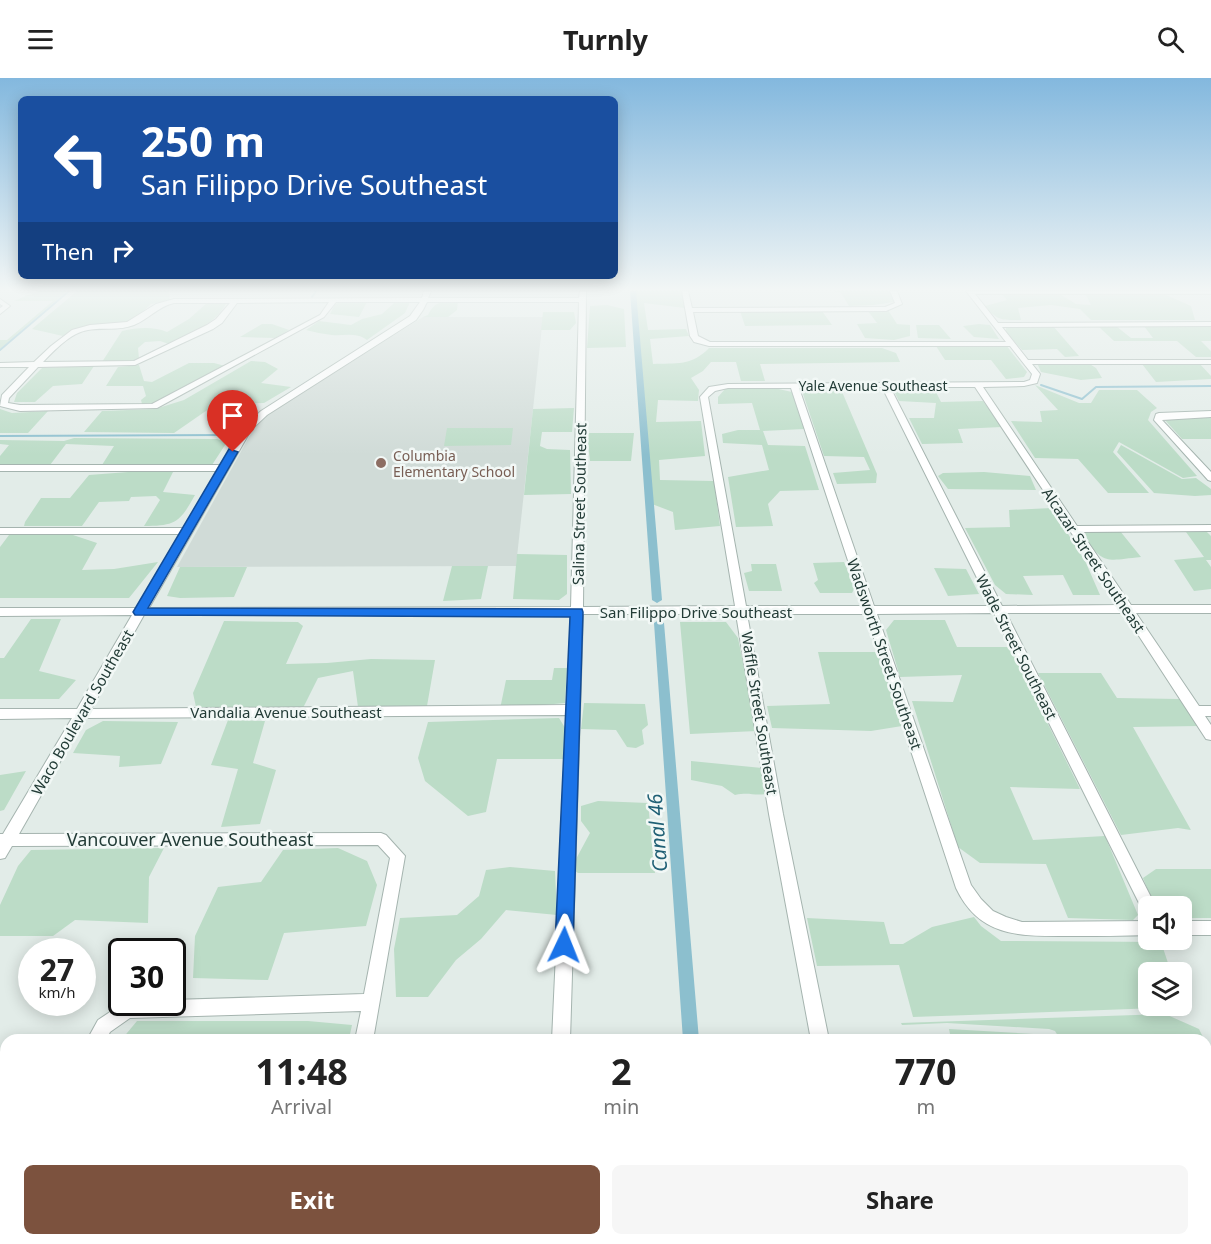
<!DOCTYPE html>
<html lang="en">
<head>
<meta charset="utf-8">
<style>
	body { margin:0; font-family:"Noto Sans",sans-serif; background:#f6f6f6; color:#222; height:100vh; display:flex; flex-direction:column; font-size:22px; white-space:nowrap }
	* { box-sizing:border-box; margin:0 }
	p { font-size:20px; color:#767676 }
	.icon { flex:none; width:33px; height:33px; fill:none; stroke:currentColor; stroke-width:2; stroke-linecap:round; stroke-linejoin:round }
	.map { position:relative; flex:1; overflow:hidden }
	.sheet { position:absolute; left:0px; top:956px; width:1212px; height:212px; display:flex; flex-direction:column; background:#fff; border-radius:18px 18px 0 0; box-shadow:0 3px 15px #0003 }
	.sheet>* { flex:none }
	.banner { position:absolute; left:18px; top:18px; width:600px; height:183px; border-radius:9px; box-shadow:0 3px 15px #0003; background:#1a4fa0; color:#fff; overflow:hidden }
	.buttons { position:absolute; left:1138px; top:818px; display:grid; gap:12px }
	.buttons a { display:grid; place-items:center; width:54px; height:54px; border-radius:9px; background:#fff; box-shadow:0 3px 15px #0003; font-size:30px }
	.speed { position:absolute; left:18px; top:860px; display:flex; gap:12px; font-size:30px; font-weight:700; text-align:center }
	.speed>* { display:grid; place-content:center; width:78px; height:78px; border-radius:50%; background:#fff; box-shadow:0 3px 15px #0003; line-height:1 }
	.speed small { font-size:15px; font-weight:400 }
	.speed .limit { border:3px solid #111; border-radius:9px; background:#fff; color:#111 }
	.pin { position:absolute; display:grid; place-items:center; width:51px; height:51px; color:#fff; margin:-62px -26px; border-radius:50% 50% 50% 0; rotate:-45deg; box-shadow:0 0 6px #0007 }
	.pin .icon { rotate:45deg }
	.me { position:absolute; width:66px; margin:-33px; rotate:2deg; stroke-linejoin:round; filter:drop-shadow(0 0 4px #0008) }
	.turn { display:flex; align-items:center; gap:21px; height:126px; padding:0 24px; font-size:27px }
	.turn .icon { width:78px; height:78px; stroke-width:2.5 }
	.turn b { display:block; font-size:42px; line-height:51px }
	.then { display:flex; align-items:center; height:57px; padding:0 24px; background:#0003; gap:12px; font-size:22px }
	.eta { display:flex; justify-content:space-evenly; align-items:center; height:102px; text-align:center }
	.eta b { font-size:36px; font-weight:700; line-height:42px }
	.cta { display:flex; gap:12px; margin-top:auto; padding:12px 24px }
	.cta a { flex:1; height:69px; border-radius:9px; background:#7c523e; color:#fff; font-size:24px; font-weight:700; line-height:69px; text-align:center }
	.cta a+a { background:#f6f6f6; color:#222 }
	header { display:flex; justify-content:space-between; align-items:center; height:78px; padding:0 24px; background:#fff; font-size:27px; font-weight:700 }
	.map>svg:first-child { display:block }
</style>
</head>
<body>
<header><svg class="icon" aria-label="menu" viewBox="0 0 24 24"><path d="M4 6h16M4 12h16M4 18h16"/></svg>Turnly<svg class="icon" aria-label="search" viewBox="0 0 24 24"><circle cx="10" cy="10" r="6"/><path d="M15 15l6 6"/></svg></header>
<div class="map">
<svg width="1211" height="1166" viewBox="0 0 1211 1166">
	<rect width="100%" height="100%" fill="#e2ece8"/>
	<path fill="#d0dbd7" d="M423,239H543L516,488L177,489L253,352L264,339Z"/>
	<path fill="#bcdcc7" d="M37,213H67L0,271V262H7L53,223H14Z
		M77,213H169L170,222L151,226L137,239L125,245L82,249L63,258L32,251Z
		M635,213H681L685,230L644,225L648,252L686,251L689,258L650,261L653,286C676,285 692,288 709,270H882L896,275L900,284L760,286L765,303H741L736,284H711L703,293L691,300L699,312L698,323L658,322L656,344L701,343L705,378L659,382L660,402L714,403L720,448L675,452L673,434L652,426Z
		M832,213H889L894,224L874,227L849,228L841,215Z
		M1001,215H1058L1076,226L1091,227L1085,215H1162L1191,228L1195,242H1091L1080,231L1051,227L1018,230L1021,242C1001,242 998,243 985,228L1007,222Z
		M344,223L367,224L359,239L330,236L335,226Z
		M458,223L457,232L448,239H423L428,237C435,222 443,224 458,223Z
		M208,224L226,226C213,248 191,255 169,266L160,263L145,264L138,270L139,281L127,284H102L122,253C137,250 152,248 167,254L189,241Z
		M410,224L405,235L367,262C356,254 344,258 332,257C323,256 314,254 306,252L319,243L351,247L362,241L382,236L394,225Z
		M607,227L624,231L626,269L587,270L590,228Z
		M888,232L897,246L910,247V258L894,262L865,260L857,246L877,245L868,233Z
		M740,233H822L832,247L745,248Z
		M543,234H574L576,245L570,252H541Z
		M262,246H272L289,252L275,260L240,259Z
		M979,246L990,247L999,261L974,259L963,248Z
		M916,247H939L951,261L918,260Z
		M1211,247V263H1201L1211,273V279H1196L1177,263H1114L1098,248H1116L1131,260H1153L1144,248Z
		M1006,248H1053L1079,278L1065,279L1057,271L1022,272L1006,254Z
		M1006,267L1027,294L1024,299L1006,301L991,282H945L936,268Z
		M251,283L265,284L278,291L261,305L291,309L264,325L216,326L174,355L84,354L102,333L155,331L184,322Z
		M189,285H214L225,288L155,325L142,326L141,322L146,318L143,308H106L118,289L139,287L144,303L152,304Z
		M1037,285H1088L1096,290L1102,300L1081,302L1041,294Z
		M1199,285L1211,298V301L1156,304L1142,286Z
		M94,288L82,306L53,308L35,324H14L17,315L42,290Z
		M1035,307L1079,325H1091L1099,312H1137L1157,330L1151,334L1148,342L1197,398L1183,400L1119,364L1113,374L1149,415H1108L1078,381L1035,380L1011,343L1042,344L1040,333L1058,332Z
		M840,309L877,396L876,405L837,406L833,395L870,392L864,379L824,378L801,310Z
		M774,310L792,314L804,351L763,353L768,367L805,368L819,412L780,413L768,426L773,448L736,449L728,399L769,392L762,367L723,365L722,356L738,352H760L752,325L718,326V319L725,311Z
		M899,310H934L941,324L983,323L1002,349L958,351L963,365L922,366L909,340H934L936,325L899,323L894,313Z
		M574,330L572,354H542L540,368L547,371L570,372L571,416L524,417L533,331Z
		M0,331L12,335L48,333L28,355H0Z
		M1211,338V361H1182L1164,341Z
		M447,350H513L511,367L444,368Z
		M587,355H634L631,383H590Z
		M74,360L217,361L227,364L212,387H102L114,368L66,366L50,387H0V378L9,367L0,366V362L64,363Z
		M1121,367L1182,401L1196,400L1211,411V417L1195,418L1154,415L1117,374Z
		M131,391L174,392L163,414L195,417C180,444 176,448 144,448L160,422L156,418L131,419L129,423L99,424L82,448H24L25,444L41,420H70L89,397L128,394Z
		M984,394L1030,398L1036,412L948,411L938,398L943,395Z
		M1052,430L1086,485L1100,517H1073L1063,497L1023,498L1033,517L1006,516L995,507L965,450L1010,449L1009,432Z
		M1086,453H1120L1141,479C1108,482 1105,488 1084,460Z
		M1206,453L1211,458V482H1206L1211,489V511L1194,513L1174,482L1204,479L1186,454Z
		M9,457H73L97,465L82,492L114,491L158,484L129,520H0V469Z
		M517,476L567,477V516L559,522L513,521Z
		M844,484L855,509L852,515H820L814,505L818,502L813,485Z
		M751,486H776L782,513H749L744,495L752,493Z
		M452,488H488L481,521L443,523Z
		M180,489H247L234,519L180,520L167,518Z
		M934,490L966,491L979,516L948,518Z
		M31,541H61L39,593L76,602L59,621H0V580H4Z
		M894,542H945L957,569H1010L1080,711L1010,709L1033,762L1105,758L1138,837L1133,842L1068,840L1046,786L980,785L958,769L912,623L953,624L962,597L900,599L886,552Z
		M224,543L298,544L303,548L286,586L327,585L371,581L435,582L427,628L417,630L358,629L353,593L318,600L303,630L196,629L193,615Z
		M680,544H726L738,560L757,653L690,656Z
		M818,574H878L902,648L871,653L772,650L767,628L830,626Z
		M554,590H567L565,625L500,631L506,602H552Z
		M1038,595H1101L1117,620L1179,621L1199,648L1133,649L1191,752L1178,750L1121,757Z
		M584,625L645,626L648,647L642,652L644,666L636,670L627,669L616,652L581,651Z
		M559,640L567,653L563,681H497L486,734L468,738L425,703L418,680L428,644Z
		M228,642L265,643L253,685L276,692L260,746L221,749L238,691L211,687Z
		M103,643L178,644L161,686L119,689L120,678L73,675L86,652Z
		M691,683L762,690L766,716C753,718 750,714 735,717L722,708L691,702Z
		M26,693L4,732L0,733V697Z
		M598,723L648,725L655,795H578L575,793L576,781L590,755L581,743V728Z
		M164,770L149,799L148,845L75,842L53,858H0V827L18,788L31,772Z
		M338,770L367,783L377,807L366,848L284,855L268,902L193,900L195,858L218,809L261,804L283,772Z
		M510,789L555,793L557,837L506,832L481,861L456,882L428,919H396L394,871L400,840L457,837L479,818L486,792Z
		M1156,791H1211V840H1182V828H1158L1152,822L1143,800Z
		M974,839L981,848L1001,863L1161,864L1171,894H1149V927H1182V924L1184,929L913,939L899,887L817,888L807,840L884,844L890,866H903L932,849Z
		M1165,936L1199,951L1204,961H1060L1055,953L1049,951L947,945L902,947L901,945Z
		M137,943H308L352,947L349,961H122Z
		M949,951L1051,957L1052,961H951Z
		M1206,967H1211V1068L1206,1069Z
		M0,1061H6V1161H643L633,1166H0Z
		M1206,1091H1211V1166H753L752,1161H1206Z"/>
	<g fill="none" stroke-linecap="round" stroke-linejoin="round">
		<path stroke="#8cbfce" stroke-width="2" d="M312,219L316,213
			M0,272L69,213
			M1041,307L1082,321L1096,309L1211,308
			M0,358L224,357"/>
		<path fill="#8cbfce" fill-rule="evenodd" d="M630,213H636L662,522L657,525L652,522Z
			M659,542L664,545L699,962H683L654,545Z
			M698,1161H716V1166H698Z"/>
		<defs>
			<path id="minor" d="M424,213H431L428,220H579L580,213H586L583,529L735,528L700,319L709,309L728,306L1024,304L1030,302L1032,296L1010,268H709L694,264L690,258L682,213H688L692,230L885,229L895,225L890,213H897L902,226L886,233L693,234L698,258L710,264H1006L966,213H1211V216H975L998,245L1211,244V248L1002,249L1028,282H1211V286H1032L1040,296L1037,305L1024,308L983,309L1077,448L1211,447V453L1081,454L1131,527H1211V535H1136L1199,628H1211V638H1205L1211,647V662L1206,661L1124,535H1006L1154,825L1156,828H1149V837L1144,835L994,535L877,536L971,807L981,821L993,833L1006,839L1022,844L1149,843V857C1123,858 1097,858 1071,858C1023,858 980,861 956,810L866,536H747L783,736L829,962H811L769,736L736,536H583L570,962H552L567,637L85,640L19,756L381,755L386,757L405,778L373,962H355L361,933L130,940L110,954L106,962H87L98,942L122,926L127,924H172V922L364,916L390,780L378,767L12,768L5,780L0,781V756H3L72,640L0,641V631H77L132,537L0,538V530H137L181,456H0V450H184L218,393H0V387H221L244,349L261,333L410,238L420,224H336L324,239L157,330L20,333L0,328L2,317L29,289H0V285L34,284L51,268L72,252L90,247L127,244L156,226L174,221L422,220ZM329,224L320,237L152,326L20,327L8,325L9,320L38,289L135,287L213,251L222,245L237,225ZM427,224H579L571,529L149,530L251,352L267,337L416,242L423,232ZM174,225H230L216,241L207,247L134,283L43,284C55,272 70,255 88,252C103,249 119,253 134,247C149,241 157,229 174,225ZM882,309L991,528H874L799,310ZM890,309H975L1119,527L1002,528ZM728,310H791L863,528H746L708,319L715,313ZM571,536L567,627L91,631L144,537Z
				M0,221L10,228L0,236V230L3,228L0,226Z
				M1211,333V339L1162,342L1211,394V403L1208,402L1154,342L1156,336L1159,335Z
				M1182,843H1211V857H1182Z
				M0,1036H6V1054H0Z
				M1206,1066H1211V1086H1206Z"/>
		</defs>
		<use href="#minor" stroke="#a5b4af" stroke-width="2"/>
		<use href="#minor" fill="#fff" fill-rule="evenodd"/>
	</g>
	<linearGradient id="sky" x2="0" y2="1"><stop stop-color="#83b8de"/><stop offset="0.56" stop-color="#f2f6f5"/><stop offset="1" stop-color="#f2f6f5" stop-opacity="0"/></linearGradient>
	<rect width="1211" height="377" fill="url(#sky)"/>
	<path fill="#1a73e8" stroke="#114b97" stroke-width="1.5" d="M229,371L238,374L148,530L582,531L583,534L573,867L571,873L564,876L558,873L555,867L570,539L135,537L133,534Z"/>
	<circle fill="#8d6e63" stroke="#f2f8f6" stroke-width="2" cx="381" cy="385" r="6"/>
	<g text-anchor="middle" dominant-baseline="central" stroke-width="5" stroke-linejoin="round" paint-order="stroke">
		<g font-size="14" fill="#233c37" stroke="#f2f8f6">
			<text x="873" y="307">Yale Avenue Southeast</text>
		</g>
		<g font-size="14" fill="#785e54" stroke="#f2f8f6" text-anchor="start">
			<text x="393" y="377">Columbia<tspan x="393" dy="16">Elementary School</tspan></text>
		</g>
		<g font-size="15" fill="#233c37" stroke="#f2f8f6">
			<text transform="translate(579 426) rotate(-89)">Salina Street Southeast</text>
			<text transform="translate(1094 482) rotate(56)">Alcazar Street Southeast</text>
			<text x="696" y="534">San Filippo Drive Southeast</text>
			<text transform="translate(1017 569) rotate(63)">Wade Street Southeast</text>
			<text transform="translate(885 576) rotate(71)">Wadsworth Street Southeast</text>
			<text transform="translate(82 634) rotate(-60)">Waco Boulevard Southeast</text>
			<text x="286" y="634">Vandalia Avenue Southeast</text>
			<text transform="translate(760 635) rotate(81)">Waffle Street Southeast</text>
		</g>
		<g font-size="18" fill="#233c37" stroke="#f2f8f6">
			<text x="190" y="761">Vancouver Avenue Southeast</text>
		</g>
		<g font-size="20" font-style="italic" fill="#206075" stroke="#f2f8f6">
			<text transform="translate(657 755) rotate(-94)">Canal 46</text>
		</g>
	</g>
</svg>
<div class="buttons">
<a><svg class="icon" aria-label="sound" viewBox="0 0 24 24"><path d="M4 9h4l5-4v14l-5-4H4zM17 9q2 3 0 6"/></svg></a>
<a><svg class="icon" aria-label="layers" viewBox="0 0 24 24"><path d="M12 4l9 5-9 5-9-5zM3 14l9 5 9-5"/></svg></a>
</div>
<div class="speed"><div>27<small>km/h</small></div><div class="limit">30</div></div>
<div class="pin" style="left:233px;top:374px;background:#d93025"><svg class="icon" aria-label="arrive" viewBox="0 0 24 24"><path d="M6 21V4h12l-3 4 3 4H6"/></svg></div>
<svg class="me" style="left:564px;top:867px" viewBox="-20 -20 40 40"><path d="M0-17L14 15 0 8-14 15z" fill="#1a73e8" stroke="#fff" stroke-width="4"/></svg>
<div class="banner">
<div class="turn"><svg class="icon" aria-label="left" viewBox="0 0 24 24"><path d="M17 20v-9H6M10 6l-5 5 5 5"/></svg><div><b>250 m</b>San Filippo Drive Southeast</div></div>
<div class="then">Then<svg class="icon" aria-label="right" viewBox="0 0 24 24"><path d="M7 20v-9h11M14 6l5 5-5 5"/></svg></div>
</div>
<section class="sheet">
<div class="eta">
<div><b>11:48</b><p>Arrival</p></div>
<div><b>2</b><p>min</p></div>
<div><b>770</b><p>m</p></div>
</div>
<div class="cta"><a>Exit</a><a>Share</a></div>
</section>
</div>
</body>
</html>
